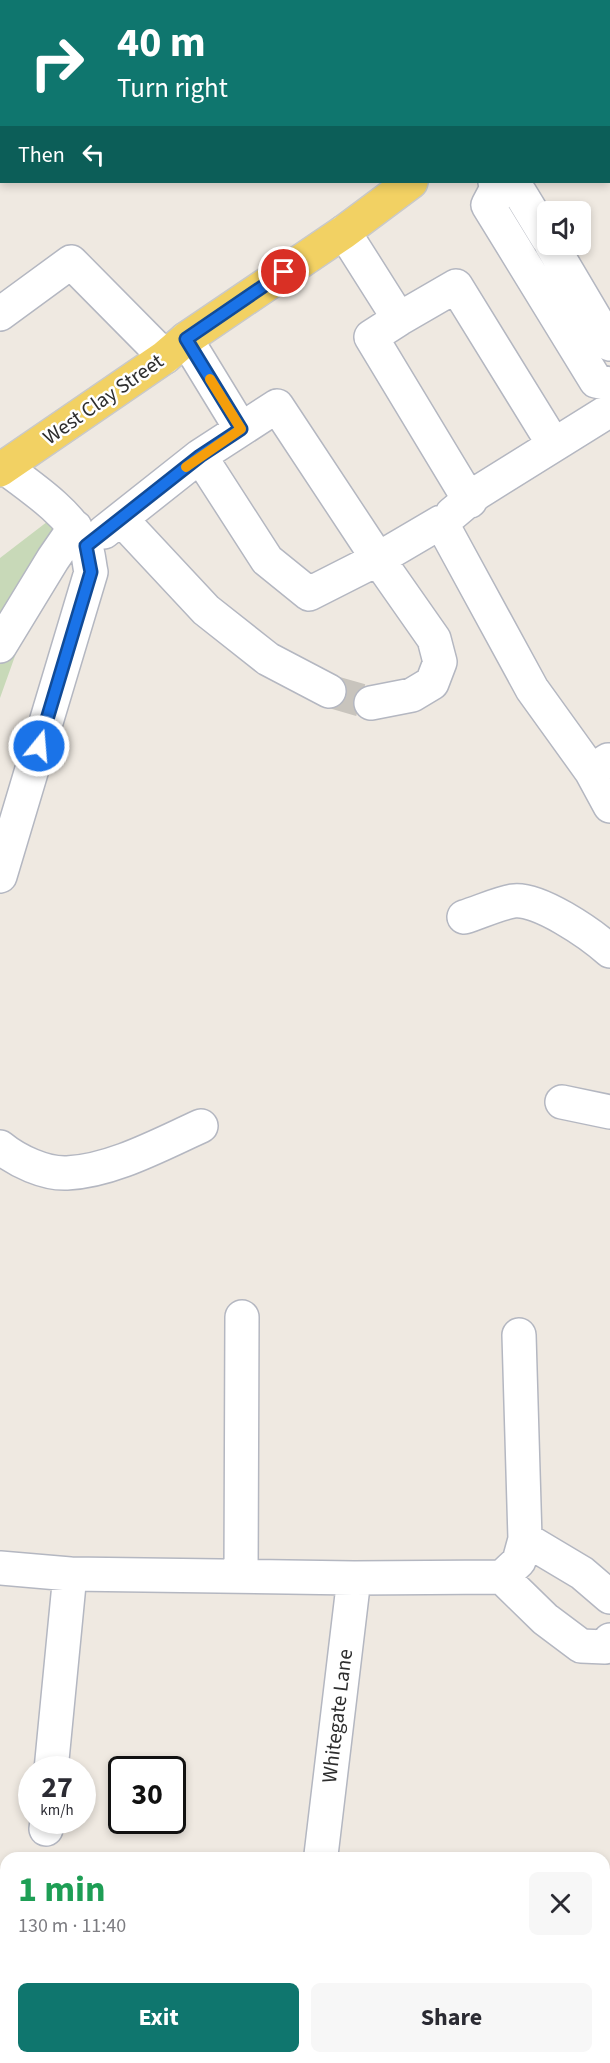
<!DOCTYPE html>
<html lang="en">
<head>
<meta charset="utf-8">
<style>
	body { margin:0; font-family:"Source Sans 3",sans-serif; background:#f7f7f7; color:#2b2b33; height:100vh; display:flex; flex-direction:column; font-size:22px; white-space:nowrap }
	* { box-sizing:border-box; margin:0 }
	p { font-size:20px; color:#7c7c81 }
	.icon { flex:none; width:33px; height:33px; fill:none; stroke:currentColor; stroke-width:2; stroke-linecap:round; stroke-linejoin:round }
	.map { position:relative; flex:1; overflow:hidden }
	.panel { position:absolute; left:0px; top:1852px; width:610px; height:212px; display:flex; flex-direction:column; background:#fff; border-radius:18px 18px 0 0; box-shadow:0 3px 9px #0003 }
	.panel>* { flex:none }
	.top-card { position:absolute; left:0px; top:0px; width:610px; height:183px; box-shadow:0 3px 9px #0003; background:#0f766e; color:#fff; overflow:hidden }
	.buttons { position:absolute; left:537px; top:201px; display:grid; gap:12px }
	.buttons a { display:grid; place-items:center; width:54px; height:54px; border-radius:9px; background:#fff; box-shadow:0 3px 9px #0003; font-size:30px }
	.speed { position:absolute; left:18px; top:1756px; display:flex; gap:12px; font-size:30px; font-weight:700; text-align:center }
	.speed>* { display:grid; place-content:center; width:78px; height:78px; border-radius:50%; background:#fff; box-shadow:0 3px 9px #0003; line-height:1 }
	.speed small { font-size:15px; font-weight:400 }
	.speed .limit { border:3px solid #111; border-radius:9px; background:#fff; color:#111 }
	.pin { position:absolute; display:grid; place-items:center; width:51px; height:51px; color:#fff; margin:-26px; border:3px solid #fff; border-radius:50%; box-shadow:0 2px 6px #0007 }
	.me { position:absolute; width:66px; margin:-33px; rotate:17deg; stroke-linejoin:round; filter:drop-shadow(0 0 4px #0008) }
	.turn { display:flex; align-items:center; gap:21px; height:126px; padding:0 18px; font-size:27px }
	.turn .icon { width:78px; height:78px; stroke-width:2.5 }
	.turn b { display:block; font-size:42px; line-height:51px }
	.then { display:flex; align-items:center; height:57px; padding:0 18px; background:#0003; gap:12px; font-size:22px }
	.round { display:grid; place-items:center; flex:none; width:63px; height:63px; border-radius:9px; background:#f7f7f7 }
	.head { display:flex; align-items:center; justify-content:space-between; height:102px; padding:0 18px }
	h1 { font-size:36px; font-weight:700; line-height:45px; color:#1e9e55 }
	.button { display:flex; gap:12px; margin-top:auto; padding:12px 18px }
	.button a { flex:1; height:69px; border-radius:9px; background:#0f766e; color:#fff; font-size:24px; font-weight:700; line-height:69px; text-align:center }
	.button a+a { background:#f7f7f7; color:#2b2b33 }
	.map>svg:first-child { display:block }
</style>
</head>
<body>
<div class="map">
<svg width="610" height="2063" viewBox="0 0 610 2063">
	<rect width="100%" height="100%" fill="#efe9e1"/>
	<path fill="#c8d9b8" d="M69,505L0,698V558Z
		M0,1875L6,1876V2058H604L605,1948H610V2063H0Z"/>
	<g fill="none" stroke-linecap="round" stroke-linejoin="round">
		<path stroke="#c8c4bd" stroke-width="33" stroke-dasharray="33 16" stroke-linecap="butt" d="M329,691L371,703"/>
		<defs>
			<path id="minor" d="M609,87H610
				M495,182L498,186L520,193L548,239
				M498,186L488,205L596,381L610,384
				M344,232L399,319L371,337L470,501
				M551,244L610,344
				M0,314L71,262L165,357
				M399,319L456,286L554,445
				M186,339L241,429
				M452,514L477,493L610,410
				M121,519L206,610L268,659L329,691
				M104,532L200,456
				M0,646L53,559L75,527
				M371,703L412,695L432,683L440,662L434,639L378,559L277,406L200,456L267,560L309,594L378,559L441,522L532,689L591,771
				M608,760L591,771L610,806
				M0,876L91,572C89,564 89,553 85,545C71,514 31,487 4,467
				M464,917C480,912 497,904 513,901C538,897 591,934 610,951
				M562,1102L610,1112
				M0,1147C17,1161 45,1174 67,1173C112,1171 161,1144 201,1126
				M525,1539L582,1573L610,1597
				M0,1568L70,1574L354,1578L502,1577L545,1619L581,1646L605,1647L610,1640
				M241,1576L242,1317
				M502,1577L519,1561L525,1539L519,1335
				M51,1770L70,1574
				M46,1829L47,1821
				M321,1855L354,1578
				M0,2049L6,2050
				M57,2058L88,2063"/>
			<path id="major" d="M609,31L610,30
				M0,470L165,357L186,339L344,232L411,182"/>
		</defs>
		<use href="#minor" stroke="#b4b7c1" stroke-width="36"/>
		<use href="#major" stroke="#c9c9c9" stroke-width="36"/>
		<use href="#minor" stroke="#fff" stroke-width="33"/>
		<use href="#major" stroke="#f2d163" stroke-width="33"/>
	</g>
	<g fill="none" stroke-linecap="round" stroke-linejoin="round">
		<defs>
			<path id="route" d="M39,746L91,572L86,546L200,456L241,429L186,339L284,272"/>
		</defs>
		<use href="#route" stroke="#114b97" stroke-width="15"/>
		<use href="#route" stroke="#1a73e8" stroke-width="10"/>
		<path stroke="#f59e0b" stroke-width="10" d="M186,467L241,429L210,379"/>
	</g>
	<g text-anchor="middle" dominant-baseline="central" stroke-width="5" stroke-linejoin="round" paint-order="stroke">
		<g font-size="21" fill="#2e2e2e" stroke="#fff">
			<text transform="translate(103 399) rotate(-35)">West Clay Street</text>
			<text transform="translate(337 1716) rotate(-83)">Whitegate Lane</text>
		</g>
	</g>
</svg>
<div class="buttons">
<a><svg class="icon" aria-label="sound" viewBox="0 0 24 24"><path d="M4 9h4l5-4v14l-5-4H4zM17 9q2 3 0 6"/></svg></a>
</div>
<div class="speed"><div>27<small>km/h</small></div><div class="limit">30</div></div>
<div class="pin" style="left:284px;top:272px;background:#d93025"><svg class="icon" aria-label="arrive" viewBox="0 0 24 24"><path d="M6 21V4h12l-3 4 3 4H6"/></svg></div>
<svg class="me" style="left:39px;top:746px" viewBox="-20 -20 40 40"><circle r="17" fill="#1a73e8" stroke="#fff" stroke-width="3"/><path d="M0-11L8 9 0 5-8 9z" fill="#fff"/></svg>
<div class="top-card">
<div class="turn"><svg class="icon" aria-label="right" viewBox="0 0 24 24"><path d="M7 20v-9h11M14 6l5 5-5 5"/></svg><div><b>40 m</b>Turn right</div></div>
<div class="then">Then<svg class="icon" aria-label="left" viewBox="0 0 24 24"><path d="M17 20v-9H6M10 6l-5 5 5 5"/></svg></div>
</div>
<section class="panel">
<div class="head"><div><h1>1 min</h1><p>130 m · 11:40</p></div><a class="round"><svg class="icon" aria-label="close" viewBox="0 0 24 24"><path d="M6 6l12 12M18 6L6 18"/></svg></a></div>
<div class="button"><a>Exit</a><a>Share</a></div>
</section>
</div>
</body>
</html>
